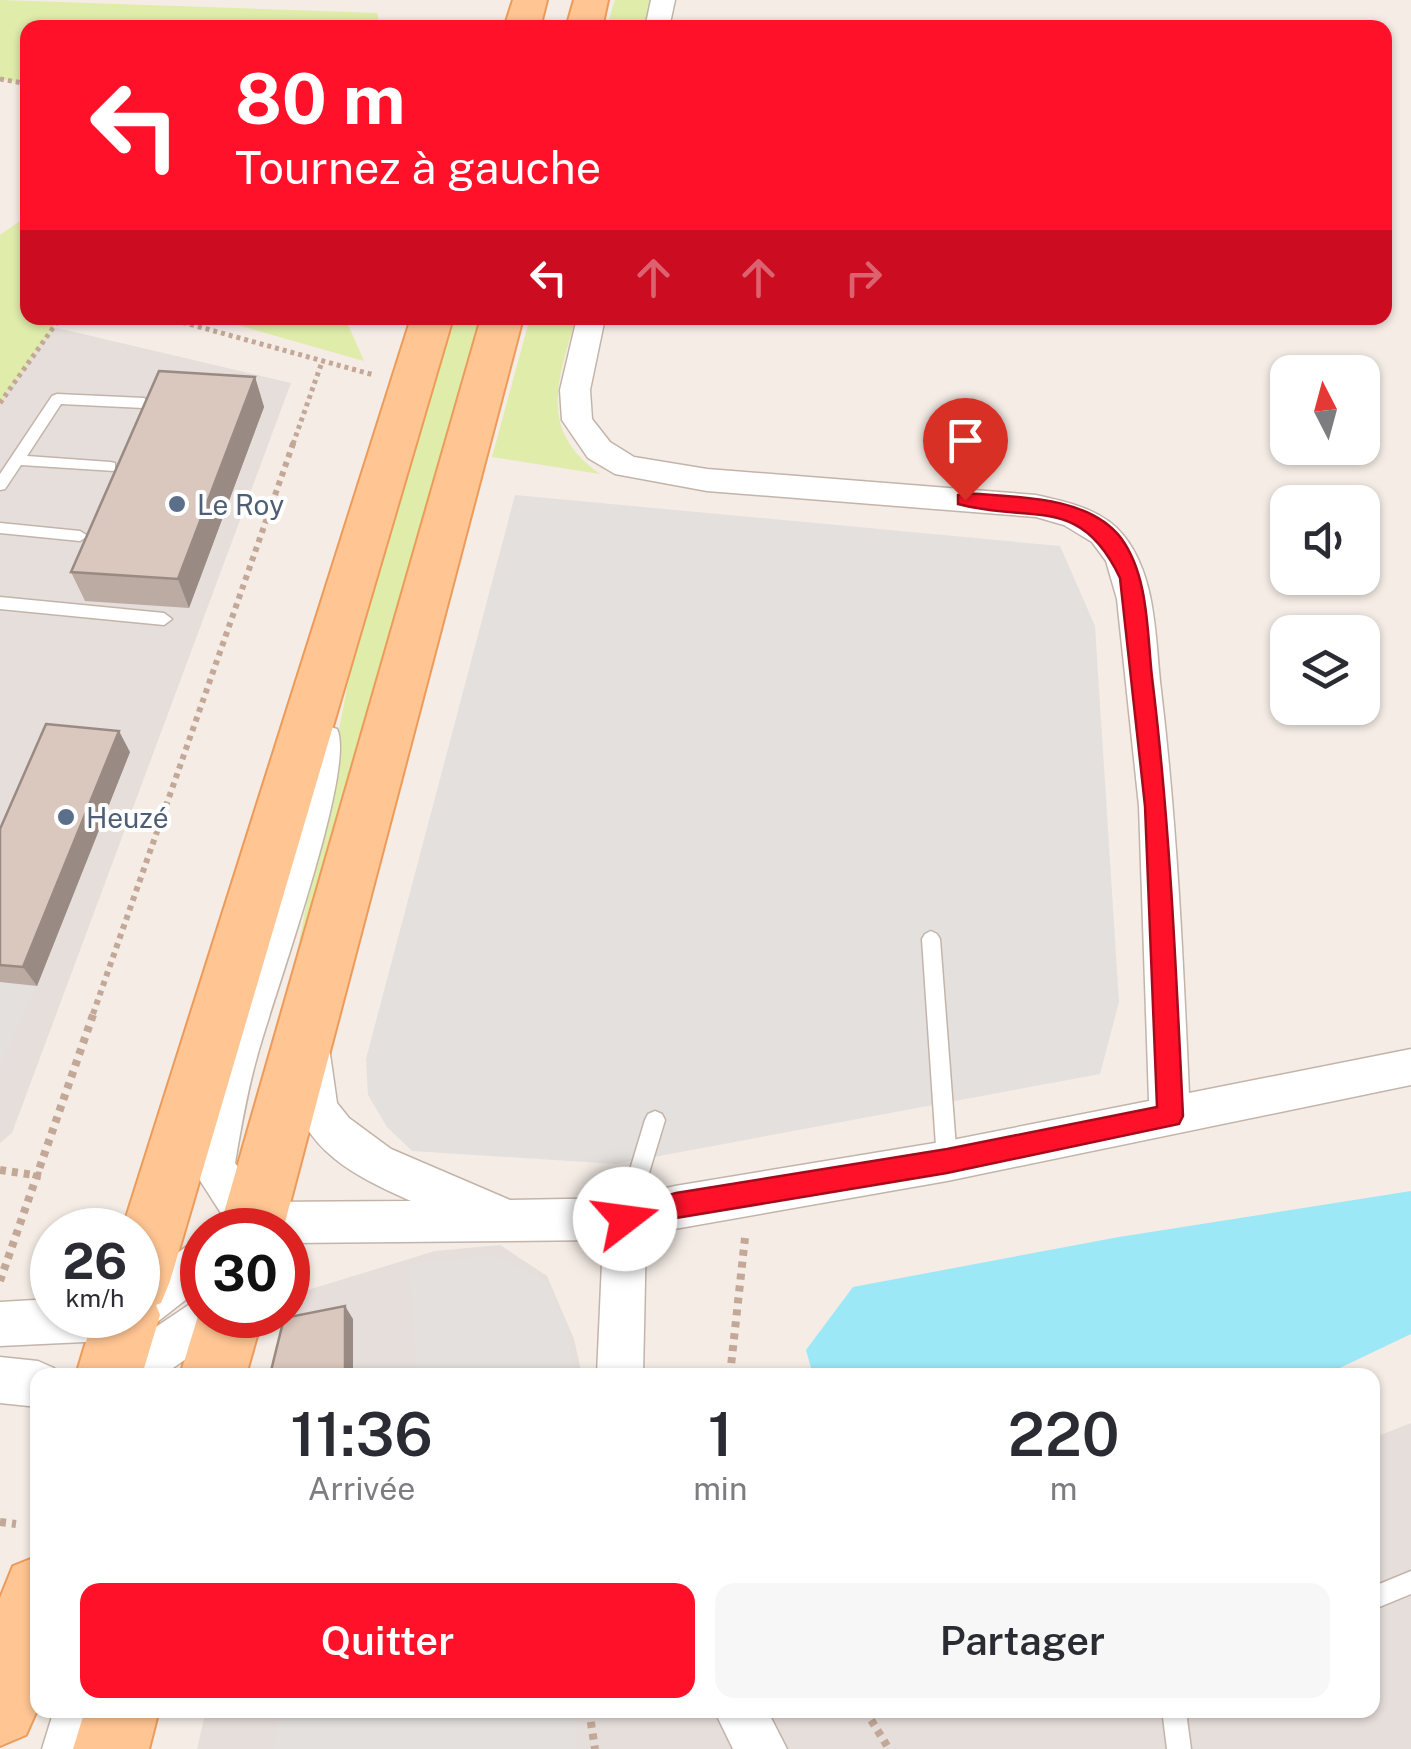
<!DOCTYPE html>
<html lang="fr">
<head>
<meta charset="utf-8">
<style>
	body { margin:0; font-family:"Public Sans",sans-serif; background:#f7f7f7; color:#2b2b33; height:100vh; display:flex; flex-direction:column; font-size:38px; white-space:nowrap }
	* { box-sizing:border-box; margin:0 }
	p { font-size:32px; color:#7c7c81 }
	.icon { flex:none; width:55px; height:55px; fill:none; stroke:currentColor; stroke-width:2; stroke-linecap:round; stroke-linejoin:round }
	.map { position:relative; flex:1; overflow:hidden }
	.details { position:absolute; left:30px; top:1368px; width:1350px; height:350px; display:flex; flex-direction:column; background:#fff; border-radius:20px; box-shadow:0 2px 8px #0004 }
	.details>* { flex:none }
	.banner { position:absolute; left:20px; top:20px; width:1372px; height:305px; border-radius:20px; box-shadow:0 2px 8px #0004; background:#ff112a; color:#fff; overflow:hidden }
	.needle { width:65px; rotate:354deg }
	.tools { position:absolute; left:1270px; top:355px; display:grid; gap:20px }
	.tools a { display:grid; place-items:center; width:110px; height:110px; border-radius:20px; background:#fff; box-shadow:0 2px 8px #0004; font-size:50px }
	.speed { position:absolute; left:30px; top:1208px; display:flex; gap:20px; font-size:50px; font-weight:700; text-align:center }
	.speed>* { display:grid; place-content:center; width:130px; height:130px; border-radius:50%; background:#fff; box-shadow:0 2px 8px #0004; line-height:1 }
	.speed small { font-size:25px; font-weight:400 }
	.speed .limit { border:15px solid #d22; background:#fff; color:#111 }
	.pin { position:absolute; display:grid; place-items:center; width:85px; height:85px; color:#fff; margin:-102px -42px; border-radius:50% 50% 50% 0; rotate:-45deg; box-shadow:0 0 10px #0007 }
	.pin .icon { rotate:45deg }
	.me { position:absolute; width:110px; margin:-55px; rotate:75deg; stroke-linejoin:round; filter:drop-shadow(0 0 8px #0008) }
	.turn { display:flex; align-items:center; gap:35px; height:210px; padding:0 50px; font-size:45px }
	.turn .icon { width:130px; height:130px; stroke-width:2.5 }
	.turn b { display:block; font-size:70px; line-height:85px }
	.lanes { display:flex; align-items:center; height:95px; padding:0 50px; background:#0003; justify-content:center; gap:50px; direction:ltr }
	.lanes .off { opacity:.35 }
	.eta { display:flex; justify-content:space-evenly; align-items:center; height:170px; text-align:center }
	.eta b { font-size:60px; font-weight:600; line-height:70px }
	.cta { display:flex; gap:20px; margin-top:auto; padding:20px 50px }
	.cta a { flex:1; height:115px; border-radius:20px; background:#ff112a; color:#fff; font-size:40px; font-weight:600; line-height:115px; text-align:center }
	.cta a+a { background:#f7f7f7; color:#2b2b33 }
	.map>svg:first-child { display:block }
</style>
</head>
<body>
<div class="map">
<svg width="1411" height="1749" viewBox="0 0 1411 1749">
	<rect width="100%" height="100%" fill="#f4ece5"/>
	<path fill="#e6deda" d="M53,327L291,383L12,1133L0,1143V403Z
		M500,1245L547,1276L574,1339L582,1375H279L298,1293L435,1251Z
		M1411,1423V1749H197L206,1710H711L722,1728L753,1710H1372L1373,1438Z"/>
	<path fill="#dfecaa" d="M0,0L377,13L380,27L28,28L27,84L0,79Z
		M615,0H652L645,27L606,28Z
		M27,216L28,318H60L0,403V235Z
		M213,318H345L364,361Z
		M450,318H482L286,1012L359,624Z
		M530,318H576C558,380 537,430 600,474L492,457Z"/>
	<path fill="#e4e0de" d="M515,495L1060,546L1095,626L1119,1002L1100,1074L616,1164L412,1151L387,1127L368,1095L366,1059Z
		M0,982L37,986L0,1065Z
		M495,1255L546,1281L566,1321L574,1375H417L409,1264Z
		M280,1710H576V1749H273Z"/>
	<path fill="#9ce8f6" d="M1411,1191V1334L1325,1375H813L806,1350L853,1287L1119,1237Z"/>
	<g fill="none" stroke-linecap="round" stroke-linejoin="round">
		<defs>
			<path id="lane" d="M57,394L144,398L151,403L144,408L61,404L27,456L110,462L115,463V471L21,465L5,489L0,490V474L52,396Z
				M0,523L80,531L88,536L80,541L0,533Z
				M0,597L164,613L172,619L164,625L0,609Z
				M931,931L937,934L940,939L957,1161L954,1168L947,1170L940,1168L937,1161L922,939L925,934Z
				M655,1111L662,1114L665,1120L636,1216L633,1223L626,1226L619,1223L616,1216L645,1120L648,1114Z
				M1411,1571V1594L1372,1610V1587Z
				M1166,1710H1191L1187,1719L1191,1749H1167L1163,1717Z"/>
			<path id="street" d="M651,0H675L669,28H645Z
				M577,318H605L590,390L592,419L610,442L634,457L707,469L1036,495C1067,502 1103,509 1124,536C1157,578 1155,639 1161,690C1177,824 1183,958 1189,1093L1411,1049V1085L947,1181L646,1234L643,1375H597L603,1240L288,1243V1230H222L226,1221L192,1168C218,1022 280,885 306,739L311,729L324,725L337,729C357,768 271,1003 257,1057C247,1092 241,1128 235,1163L264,1202L411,1201C359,1178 300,1150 293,1087C291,1070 289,1057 296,1041L310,1036L324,1041L330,1054L337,1103L349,1118L391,1149L510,1200L625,1198L675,1186L947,1141L1149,1101L1139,806L1117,599L1106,561L1092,542L1064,525L1036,517L707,491L615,474L588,458L562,420L560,390Z
				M202,1240V1287L142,1334L126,1340L0,1346V1302L52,1299V1315H138V1282L187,1246Z
				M202,1296V1315H232L226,1331L163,1375H101L108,1359Z
				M0,1357L38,1361L54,1368L57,1375H38V1407L0,1403Z
				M54,1710H104L94,1749H42Z
				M714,1710H767L787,1749H733Z"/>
			<path id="primary" d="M513,0H547L540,28H504Z
				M574,0H608L602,28H566Z
				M411,318H453L170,1281L161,1303L156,1305L160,1315L142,1375H76L94,1315H138V1230H122Z
				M481,318H523L283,1230H219Z
				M202,1303V1315H263L246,1375H180Z
				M38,1556V1708L26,1735L0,1746V1598L13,1566Z
				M85,1710H159L149,1749H73Z"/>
		</defs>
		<use href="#lane" stroke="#c3b4aa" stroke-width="3"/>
		<use href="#street" stroke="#c3b4aa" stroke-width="3"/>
		<use href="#primary" stroke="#ed9b5a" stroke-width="4"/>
		<path stroke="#c3a897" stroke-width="5" stroke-dasharray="4 4" stroke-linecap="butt" d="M0,79L28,84
			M167,318L374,375
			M0,403L60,318
			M293,444L322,362"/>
		<path stroke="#c3a897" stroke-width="6" stroke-dasharray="5 5" stroke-linecap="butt" d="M93,1014L294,441"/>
		<path stroke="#c3a897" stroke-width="8" stroke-dasharray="6 6" stroke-linecap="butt" d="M0,1170L41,1176
			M0,1281L94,1012
			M730,1375L745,1238
			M0,1522L16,1524
			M589,1710L595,1749
			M865,1710L889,1749"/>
		<use href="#lane" fill="#fff" fill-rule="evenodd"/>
		<use href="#street" fill="#fff" fill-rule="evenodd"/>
		<use href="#primary" fill="#ffc593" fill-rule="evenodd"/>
	</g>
	<path fill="#bbaba3" d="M255,377L264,407L189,608L85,601L71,572Z
		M130,752L37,986L0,982V829Z"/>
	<path fill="#998b84" d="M255,377L264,407L189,608L178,579Z
		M119,731L130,752L37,986L23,967Z
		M345,1306L353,1319V1375H345Z"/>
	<path fill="#dac7bd" stroke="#998b84" stroke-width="2.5" d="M159,371L255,377L178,579L71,572Z
		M46,724L119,731L23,967L0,965V829Z
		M345,1306V1375H270L284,1318Z"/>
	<path fill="#ff112a" stroke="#a60b1b" stroke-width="2.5" d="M965,493C1014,497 1088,495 1121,538C1149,576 1147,633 1152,677C1170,823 1176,969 1183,1116L1179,1124L947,1173L676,1218L625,1231L616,1228L612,1219L616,1210L676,1193L947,1149L1157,1107L1145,806L1120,578C1080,493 1031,524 958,504V495Z"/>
	<g fill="#5c6f8a" stroke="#fff" stroke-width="4">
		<circle cx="177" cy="504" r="10"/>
		<circle cx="66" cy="817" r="10"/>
	</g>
	<g text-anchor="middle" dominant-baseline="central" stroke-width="8" stroke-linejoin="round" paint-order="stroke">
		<g font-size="28" fill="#4e5e75" stroke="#fff" text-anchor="start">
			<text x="197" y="504">Le Roy</text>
			<text x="86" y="817">Heuzé</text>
		</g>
	</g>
</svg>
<div class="tools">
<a><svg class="needle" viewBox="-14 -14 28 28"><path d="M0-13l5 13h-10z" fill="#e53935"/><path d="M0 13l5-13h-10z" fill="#7c7c81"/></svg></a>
<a><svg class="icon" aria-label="sound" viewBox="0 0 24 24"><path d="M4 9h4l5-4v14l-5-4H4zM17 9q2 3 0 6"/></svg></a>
<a><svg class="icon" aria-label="layers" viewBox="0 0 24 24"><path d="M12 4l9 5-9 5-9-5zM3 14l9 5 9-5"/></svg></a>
</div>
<div class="speed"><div>26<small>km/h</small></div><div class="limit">30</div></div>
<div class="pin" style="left:965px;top:500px;background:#d93025"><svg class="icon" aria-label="arrive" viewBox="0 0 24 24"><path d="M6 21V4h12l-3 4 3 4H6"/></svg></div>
<svg class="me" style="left:625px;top:1219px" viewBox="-20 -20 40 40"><circle r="19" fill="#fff"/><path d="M0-13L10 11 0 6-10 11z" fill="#ff112a"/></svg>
<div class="banner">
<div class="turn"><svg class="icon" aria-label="left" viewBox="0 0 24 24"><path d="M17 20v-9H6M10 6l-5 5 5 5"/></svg><div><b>80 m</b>Tournez à gauche</div></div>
<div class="lanes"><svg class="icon" aria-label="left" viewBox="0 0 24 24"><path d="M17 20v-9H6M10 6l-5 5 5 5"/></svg><svg class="icon off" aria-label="ahead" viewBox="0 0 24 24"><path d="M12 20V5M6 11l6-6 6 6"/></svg><svg class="icon off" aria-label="ahead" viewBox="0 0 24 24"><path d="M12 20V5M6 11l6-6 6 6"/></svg><svg class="icon off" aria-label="right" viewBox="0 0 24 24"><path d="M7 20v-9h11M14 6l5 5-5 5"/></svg></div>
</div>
<section class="details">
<div class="eta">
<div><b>11:36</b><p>Arrivée</p></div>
<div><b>1</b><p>min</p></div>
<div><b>220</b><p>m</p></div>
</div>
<div class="cta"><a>Quitter</a><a>Partager</a></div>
</section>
</div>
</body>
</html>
